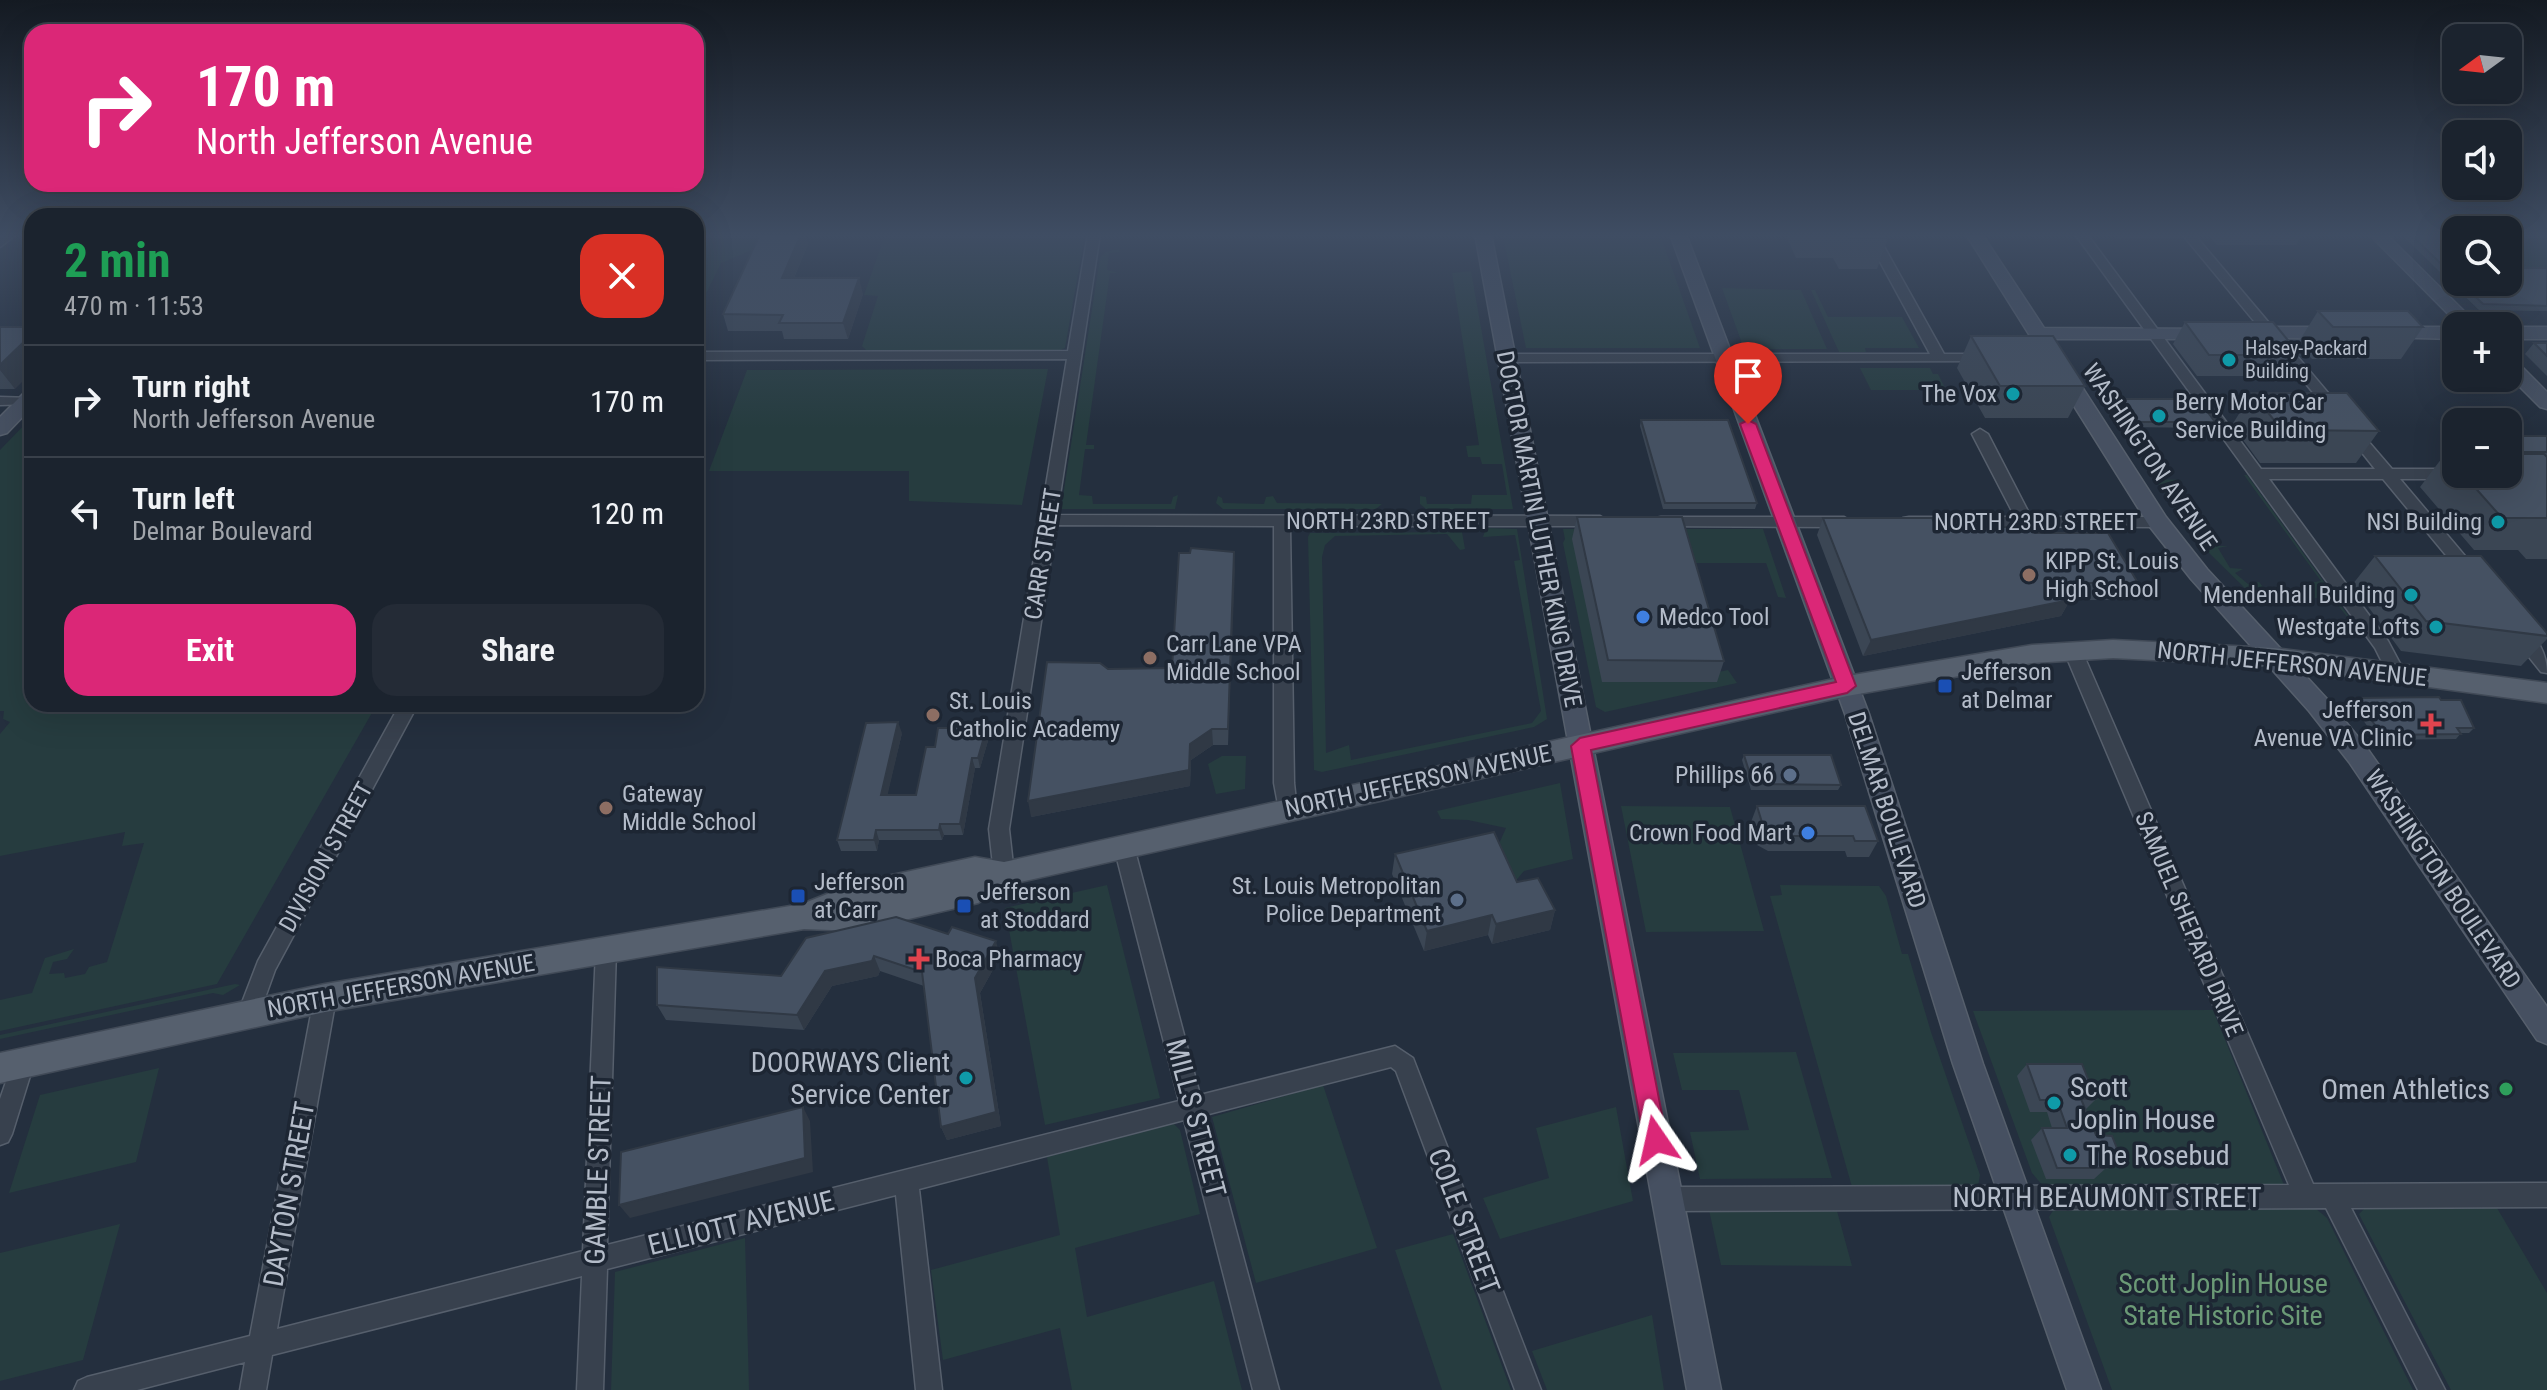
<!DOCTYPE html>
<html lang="en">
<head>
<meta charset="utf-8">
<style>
	body { margin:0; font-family:"Roboto Condensed",sans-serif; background:#242b36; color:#f1f3f6; height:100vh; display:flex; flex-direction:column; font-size:30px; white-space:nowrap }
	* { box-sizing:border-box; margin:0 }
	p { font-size:26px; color:#a0a4aa }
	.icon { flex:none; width:44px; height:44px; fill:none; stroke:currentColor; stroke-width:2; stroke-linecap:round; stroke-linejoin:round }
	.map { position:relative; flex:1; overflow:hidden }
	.details { position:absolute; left:24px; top:208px; width:680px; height:504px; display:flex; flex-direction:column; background:#1b232e; border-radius:24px; box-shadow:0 8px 32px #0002,0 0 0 2px #39404a }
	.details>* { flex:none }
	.hud { position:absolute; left:24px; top:24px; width:680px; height:168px; border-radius:24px; box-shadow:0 8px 32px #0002,0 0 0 2px #39404a; background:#db2777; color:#fff; overflow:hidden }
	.needle { width:52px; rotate:255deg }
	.buttons { position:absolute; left:2442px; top:24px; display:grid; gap:16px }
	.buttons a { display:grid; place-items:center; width:80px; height:80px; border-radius:16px; background:#1b232e; box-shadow:0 8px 32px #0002,0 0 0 2px #39404a; font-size:40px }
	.pin { position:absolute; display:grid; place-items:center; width:68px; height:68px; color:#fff; margin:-82px -34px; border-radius:50% 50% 50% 0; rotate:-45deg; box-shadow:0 0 8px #0007 }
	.pin .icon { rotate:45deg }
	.me { position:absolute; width:88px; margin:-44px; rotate:349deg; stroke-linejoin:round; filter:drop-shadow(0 0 6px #0008) }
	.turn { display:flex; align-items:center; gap:28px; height:168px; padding:0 40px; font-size:36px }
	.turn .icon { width:104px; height:104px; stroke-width:2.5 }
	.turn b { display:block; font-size:56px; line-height:68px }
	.round { display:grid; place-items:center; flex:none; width:84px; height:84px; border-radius:24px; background:#242b36 }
	.head { display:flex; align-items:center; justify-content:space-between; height:136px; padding:0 40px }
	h1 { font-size:48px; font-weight:700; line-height:60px; color:#1e9e55 }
	.primary-button { display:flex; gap:16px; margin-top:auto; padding:16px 40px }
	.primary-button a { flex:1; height:92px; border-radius:24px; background:#db2777; color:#fff; font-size:32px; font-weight:700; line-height:92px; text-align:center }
	.primary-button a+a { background:#242b36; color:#f1f3f6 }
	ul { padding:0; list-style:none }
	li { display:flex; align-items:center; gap:24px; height:112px; padding:0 40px; border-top:2px solid #39404a }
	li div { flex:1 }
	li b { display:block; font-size:30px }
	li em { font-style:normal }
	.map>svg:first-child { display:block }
</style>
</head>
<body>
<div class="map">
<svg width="2547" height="1390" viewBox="0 0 2547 1390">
	<rect width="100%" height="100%" fill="#242f3e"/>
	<path fill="#263c3f" d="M696,234H1085L1065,348L1058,351H867L862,346L878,296L864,295L885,235H769L759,247L721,263L696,314Z
		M2401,234H2456V282H2508V234H2547V311L2487,310L2490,314H2483Z
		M1503,236L1661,237L1700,348H1526Z
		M1119,249L1120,252L1109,253L1107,270L1119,273H1110L1086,445H1094V449H1085L1079,495L1092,496L1093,504H1171L1173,497L1178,495L1175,509H1061L1100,258L1105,252Z
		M1471,271L1513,509H1426L1420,504V496L1426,497L1427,504H1471L1472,495H1507L1502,464H1482L1480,457H1468L1466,446L1479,445L1452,273Z
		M1722,288L1801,290L1827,349H1744Z
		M1811,290H1815L1828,317H1902L1919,348H1865L1866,352H1839Z
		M1860,368H1930L1933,374H1938L1946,390H1871Z
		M1048,369L1022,505L909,501V471H709L747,370Z
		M32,417V704H377L217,984L0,1031V1000L32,993L45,958L74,949L67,959L53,962L49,974L64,973L65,978L85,974L89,967L107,962L144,843L122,846L125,832L0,856V734L10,722L3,719L4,711H0V450Z
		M2244,475H2247L2365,639L2332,598H2264L2268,603L2261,604L2200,544L2155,479L2183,480L2174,482L2215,546H2228L2218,548L2230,568L2243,569L2235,573L2248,584L2259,582L2267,592L2314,591L2309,583L2321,581Z
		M1218,496L1222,498L1223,503L1264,504L1266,497L1273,496L1277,503L1382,504L1376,509H1223L1216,503Z
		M1486,528L1517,529L1547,719L1534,727L1322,772L1314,770L1308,537L1310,533L1462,532L1465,549L1460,550L1447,534L1335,536L1325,545L1322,557L1326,753L1349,745L1351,760L1532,723L1541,711L1514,561L1520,560L1515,535L1483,537Z
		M1563,529H1763L1786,598L1778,597L1766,563H1688L1714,673L1728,670L1737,683L1605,712L1596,707L1563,543L1565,539Z
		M1222,756H1246L1245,789L1216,794L1208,764Z
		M1560,783L1573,859L1524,871L1513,884L1495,853L1506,828L1468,820L1441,819L1437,811Z
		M1621,806L1730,807L1764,931L1646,932Z
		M1107,885L1160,1098L1045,1125L1005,908Z
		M1780,885L1879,886L1886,896L1902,954H1908L1931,1032L1980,1175L1978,1186L1852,1187L1770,896L1782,895Z
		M235,984L240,985L223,995L213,993L0,1039V1035Z
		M2213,1010L2284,1185L2043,1186L2032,1173L1973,1011Z
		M1796,1052L1832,1178L1700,1179L1690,1132L1749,1130L1739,1090H1682L1673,1053Z
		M159,1068L136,1162L9,1193L40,1095Z
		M1323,1085L1377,1248L1256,1283L1212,1117Z
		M1616,1107L1633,1201L1500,1239L1483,1198L1549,1178L1536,1128Z
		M1174,1124L1180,1130L1200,1214L1075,1248L1087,1317L1214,1281L1242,1390H1072L1060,1328L943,1360L931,1270L1060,1235L1047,1157Z
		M2315,1208L2327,1218L2413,1390H2112L2049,1217L2054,1209Z
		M2365,1208H2497L2547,1293V1390H2451L2363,1222L2359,1214Z
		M1709,1210L1837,1211L1852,1266L1721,1265Z
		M120,1224L83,1360L0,1381V1253Z
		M1453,1234L1511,1390H1442L1395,1250Z
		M745,1238L749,1390H611L615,1272Z
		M1652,1315L1664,1390H1547L1532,1351Z"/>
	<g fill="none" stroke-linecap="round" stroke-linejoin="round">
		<defs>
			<path id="street" d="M4,234H17L0,247V237Z
				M1088,234H1100L1057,515L1600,516L1608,521L1600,526H1290L1294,783L1297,810L1294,815L1287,818L1280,815L1274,783V526L1056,525L1009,829L1014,874L1011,880L1004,882L997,880L994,874L989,829L1067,359L696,360V352L1068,351Z
				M1865,234H1877L1944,354H1985L1990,355V361L1506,362L1499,358L1506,354H1930Z
				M2075,234H2087L2261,469H2375L2344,430L2351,425L2356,427L2392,469H2454L2456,474H2462L2454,479H2400L2476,569L2478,573L2476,577H2464L2383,479H2269L2388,641L2405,673L2402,678H2390L2375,648Z
				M2182,234H2194L2340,407V413H2330Z
				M0,397L32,398V404L0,405Z
				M1980,429L1988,434L2031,517H2158L2166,522L2158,527L1903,526L1901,522L1903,518L1909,517H2015L1972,434Z
				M1661,517H1844L1852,522L1844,527L1655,526L1653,522L1655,518Z
				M2519,627C2538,634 2547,655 2547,673L2541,672L2513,637L2510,633L2513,629Z
				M2073,645L2082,651L2313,1184L2547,1183V1207L2351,1208L2445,1390H2418L2326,1208L1667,1211L1659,1207L1655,1199L1659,1191L1667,1187L2289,1185L2064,651Z
				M400,704H418L275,970L257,1020L249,1023L241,1020L238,1013L258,961Z
				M1124,839L1131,841L1134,847L1200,1095L1395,1046L1413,1058L1541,1390H1515L1396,1071L1391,1067L1205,1115L1279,1390H1253L1184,1120L919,1189L942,1390H916L896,1195L607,1269L603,1390H577L582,1276L272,1355L266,1390H240L245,1362L137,1390H74L78,1381L87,1377L250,1336L314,998L317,991L325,988L333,991L336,998L277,1329L583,1251L596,950L599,944L606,941L613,944L616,950L607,1245L1179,1101L1114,847L1117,841Z
				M23,1053L31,1056L34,1063L12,1134L8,1142L0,1145V1099L15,1056Z"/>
			<path id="secondary" d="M1475,234H1491L1721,1390H1687Z
				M1670,234H1686L1869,714L1983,1064L2101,1390H2067L1953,1064L1845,714Z
				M1966,234H1982L2044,328L2217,329L2219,333L2217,337L2210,339H2051L2166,517L2207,569L2327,699L2367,748L2547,1007V1044L2537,1040L2349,762L2309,711L2191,579L2150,527Z
				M2369,234H2386L2479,326H2460Z
				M2250,327H2338L2347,333L2338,339L2243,337L2241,333L2243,329Z
				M2386,327H2456V339L2379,337L2377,333L2379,329Z
				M2508,327H2547V339H2508Z
				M2508,358L2515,360L2547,392V409L2540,407L2508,375Z
				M32,390V407L7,433L0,435V417L25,392Z"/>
			<path id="primary" d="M2113,640L2274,648L2547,683V703L2274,666L2113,658L2032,663L1847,696L1011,884L978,903L857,931L804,929L325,1012L0,1083V1053L325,984L802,904L855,883L975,857L1004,862L1847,676L2032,645Z"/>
		</defs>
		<use href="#street" stroke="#565f6c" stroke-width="3"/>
		<use href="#secondary" stroke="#565f6c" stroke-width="3"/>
		<use href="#primary" stroke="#414a57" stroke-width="3"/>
		<use href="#street" fill="#38414e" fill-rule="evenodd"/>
		<use href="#secondary" fill="#465061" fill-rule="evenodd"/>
		<use href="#primary" fill="#56606e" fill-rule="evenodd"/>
	</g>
	<path fill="#3b4654" d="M760,234H805L808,244L794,278L863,294L848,339H784L782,331H728L723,314Z
		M1785,234H1886L1888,238L1877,269H1839L1833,258H1796Z
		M2114,234H2184L2182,238L2118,239Z
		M2207,234H2303L2296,245H2217Z
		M2401,234H2453L2456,236V282H2508L2547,268V311L2479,310Z
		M2318,311L2423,327L2401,359H2312L2298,343Z
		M2185,322L2300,355L2286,376H2197L2173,344Z
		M0,327L15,389H0Z
		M1971,336L2085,386L2068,418H1985L1957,368Z
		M2534,343H2547V376L2525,354Z
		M2252,393L2379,431L2356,463H2260L2232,425Z
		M2110,399L2215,422L2212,428L2122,427L2107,404Z
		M1641,420L1757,503L1755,509H1663L1640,426Z
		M2508,436H2547V559H2526L2518,550H2474L2420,487L2445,454H2456V474H2508Z
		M1577,517L1724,661L1717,682H1602L1572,539Z
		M1823,518L1937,527L2035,533L2138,583L2128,600H2070L2061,616L1863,656L1817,535Z
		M1234,552L1228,745H1213L1191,760L1190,786L1031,817L1108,669L1172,668Z
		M2375,556L2547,633V639L2521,666L2401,651L2352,585Z
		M2356,698L2441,700L2474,728L2469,733H2461L2456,739L2377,740L2351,703Z
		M988,723L990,734L980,768H975L963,835H944L942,840H879L877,851H841L837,840L902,733L887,795H916L949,728Z
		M1744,755L1841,785L1838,790H1751L1742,760Z
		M1757,806L1878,841L1869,857H1847L1845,851H1768L1757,845L1751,822Z
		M1395,854L1517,882L1555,910L1550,930L1492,944L1488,935L1424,951L1392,874Z
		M806,938L1000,957L980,993L1001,1126L947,1140L941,1127L924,986L880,971L878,976L832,986L804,1030L666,1020L657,1005L781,976Z
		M2027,1064L2096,1099L2085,1110L2096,1135L2118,1151L2106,1163H2104L2106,1168L2094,1179H2046L2031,1140L2042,1128H2052L2047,1112H2030L2017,1076Z"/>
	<path fill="#303945" d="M801,234H805L808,244L787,294L782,278Z
		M859,278L863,294L848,339L843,323Z
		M32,334V372L15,389L0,370V365Z
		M1234,552L1235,569L1228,745V729Z
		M2076,583L2066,600H2070L2061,616L1863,656L1871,640L2067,593Z
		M898,722L902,733L885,806L881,795Z
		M988,723L990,734L980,768L978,758Z
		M1212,729L1213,745L1191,760L1190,786L1031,817L1028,801Z
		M972,758L975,768L963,835L960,824Z
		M940,824L944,835L942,840L939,830Z
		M876,830L879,840L877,851L874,840Z
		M1555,910L1550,930L1492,944L1496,924Z
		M1492,915L1488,935L1424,951L1427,931Z
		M996,941L1000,957L980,993L1001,1126L947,1140L941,1127L975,978Z
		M874,956L880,971L878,976L832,986L804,1030L797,1015L825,971Z
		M803,1107L810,1121L813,1172L630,1218L619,1205Z"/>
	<path fill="#455162" stroke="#303945" stroke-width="2" d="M760,234H801L782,278H859L843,323H779L783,315L723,314Z
		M1847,234H1886L1888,238H1849Z
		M2410,234H2453L2456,236V278Z
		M2508,268H2547V306L2483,304L2460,282H2508Z
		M2318,311H2408L2423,327H2333Z
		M2185,322H2273L2300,355H2209Z
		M0,327H32V334L0,365Z
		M1971,336H2053L2085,386H2000Z
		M2534,343H2547V356Z
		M2252,393H2347L2379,431L2282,430Z
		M2110,399H2198L2215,422H2125Z
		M1641,420H1728L1757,503H1665Z
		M2508,436H2547V452H2517L2508,442Z
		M2445,454H2456V466Z
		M2508,454H2544L2547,457V518H2502L2463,474H2508Z
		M1577,517H1682L1724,661L1608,660Z
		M1823,518H1932L1937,527H2031L2035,533H2108L2138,583H2076L2067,593L2070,600L1871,640Z
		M1191,548L1234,552L1228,729H1212L1190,744L1189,770L1028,801L1047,662L1100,663L1108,669L1172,668L1179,553H1190Z
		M2375,556H2481L2547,633V636L2426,621Z
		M2439,697L2441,700H2461L2474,728H2457L2461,734L2382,735L2356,698Z
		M898,722L881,795H916L926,747H935L938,728H949L950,723H988L978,758H972L960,824H940L939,830H876L874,840H837L866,723Z
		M1744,755H1831L1841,785L1753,784Z
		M1757,806H1865L1878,841H1855L1853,836H1775L1764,829Z
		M1494,832L1517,882L1538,878L1555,910L1496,924L1492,915L1427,931L1395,854Z
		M896,917L948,934L952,927L996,941L975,978L996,1112L941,1127L922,972L874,956L872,961L825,971L797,1015L657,1005V967L781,976L806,938Z
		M2027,1064H2082L2096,1099H2081L2096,1135L2112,1136L2118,1151H2099L2106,1168H2057L2042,1128H2067L2057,1100H2040Z
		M803,1107L805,1158L619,1205L621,1152Z"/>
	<linearGradient id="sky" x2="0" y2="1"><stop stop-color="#141a22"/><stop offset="0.55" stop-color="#3f4d63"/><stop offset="1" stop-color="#3f4d63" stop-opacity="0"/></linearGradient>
	<rect width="2547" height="428" fill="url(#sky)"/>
	<path fill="#db2777" stroke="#8e194d" stroke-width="2" d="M1748,420L1756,424L1856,686L1847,693L1591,750L1667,1140L1664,1148L1656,1152L1648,1148L1644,1140L1571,746L1580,738L1836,682L1740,424Z"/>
	<g fill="#0f9aa8" stroke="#1d2633" stroke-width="3">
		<circle cx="2229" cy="360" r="8"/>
		<circle cx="2013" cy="394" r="8"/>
		<circle cx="2159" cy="416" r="8"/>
		<circle cx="2498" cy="522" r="8"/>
		<circle cx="2411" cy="595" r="8"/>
		<circle cx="2436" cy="627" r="8"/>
		<circle cx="966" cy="1078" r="8"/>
		<circle cx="2054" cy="1103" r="8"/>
		<circle cx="2070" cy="1155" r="8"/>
	</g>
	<g fill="#8d6e63" stroke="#1d2633" stroke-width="3">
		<circle cx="2029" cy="575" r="8"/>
		<circle cx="1150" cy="658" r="8"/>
		<circle cx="933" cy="715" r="8"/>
		<circle cx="606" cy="808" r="8"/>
	</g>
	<g fill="#3f7fe0" stroke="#1d2633" stroke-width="3">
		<circle cx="1643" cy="617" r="8"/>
		<circle cx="1808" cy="833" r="8"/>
	</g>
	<g fill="#1a4fb4" stroke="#1d2633" stroke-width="3">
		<rect x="1937" y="678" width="16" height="16" rx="4"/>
		<rect x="790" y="888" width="16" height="16" rx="4"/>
		<rect x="956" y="898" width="16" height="16" rx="4"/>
	</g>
	<g fill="#e0444e" stroke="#1d2633" stroke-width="3">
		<path d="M2427 712h8v8h8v8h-8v8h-8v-8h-8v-8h8z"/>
		<path d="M915 947h8v8h8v8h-8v8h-8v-8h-8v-8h8z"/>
	</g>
	<g fill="#5c6f8a" stroke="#1d2633" stroke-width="3">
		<circle cx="1790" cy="775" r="8"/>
		<circle cx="1457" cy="900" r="8"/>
	</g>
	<circle fill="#2e9e5b" stroke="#1d2633" stroke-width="3" cx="2506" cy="1089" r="8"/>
	<g text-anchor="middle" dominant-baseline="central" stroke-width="7" stroke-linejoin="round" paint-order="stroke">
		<g font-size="20" fill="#b4bcc9" stroke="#1d2633" text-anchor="start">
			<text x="2245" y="348">Halsey-Packard<tspan x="2245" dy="23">Building</tspan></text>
		</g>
		<g font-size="24" fill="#b4bcc9" stroke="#1d2633" text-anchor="start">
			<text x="1997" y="394" text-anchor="end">The Vox</text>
			<text x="2175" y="402">Berry Motor Car<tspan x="2175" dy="28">Service Building</tspan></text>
			<text x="2482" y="522" text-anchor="end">NSI Building</text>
			<text x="2045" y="561">KIPP St. Louis<tspan x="2045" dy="28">High School</tspan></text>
			<text x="2395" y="595" text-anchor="end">Mendenhall Building</text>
			<text x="1659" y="617">Medco Tool</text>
			<text x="2420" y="627" text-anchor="end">Westgate Lofts</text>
			<text x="1166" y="644">Carr Lane VPA<tspan x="1166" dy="28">Middle School</tspan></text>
			<text x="1961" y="672">Jefferson<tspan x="1961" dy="28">at Delmar</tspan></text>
			<text x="949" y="701">St. Louis<tspan x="949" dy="28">Catholic Academy</tspan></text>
			<text x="2413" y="710" text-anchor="end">Jefferson<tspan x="2413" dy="28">Avenue VA Clinic</tspan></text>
			<text x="1774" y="775" text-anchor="end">Phillips 66</text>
			<text x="622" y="794">Gateway<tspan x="622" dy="28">Middle School</tspan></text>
			<text x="1792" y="833" text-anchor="end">Crown Food Mart</text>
			<text x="814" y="882">Jefferson<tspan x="814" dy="28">at Carr</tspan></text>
			<text x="1441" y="886" text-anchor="end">St. Louis Metropolitan<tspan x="1441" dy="28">Police Department</tspan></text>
			<text x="980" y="892">Jefferson<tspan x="980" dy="28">at Stoddard</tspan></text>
			<text x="935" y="959">Boca Pharmacy</text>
		</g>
		<g font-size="24" fill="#b4bcc9" stroke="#1d2633">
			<text transform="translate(2150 457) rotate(56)">WASHINGTON AVENUE</text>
			<text x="1388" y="521">NORTH 23RD STREET</text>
			<text x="2036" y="522">NORTH 23RD STREET</text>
			<text transform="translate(1539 529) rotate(79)">DOCTOR MARTIN LUTHER KING DRIVE</text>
			<text transform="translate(1043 554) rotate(-81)">CARR STREET</text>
			<text transform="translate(2292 664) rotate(6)">NORTH JEFFERSON AVENUE</text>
			<text transform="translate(1418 781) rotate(-12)">NORTH JEFFERSON AVENUE</text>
			<text transform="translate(1887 810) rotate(72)">DELMAR BOULEVARD</text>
			<text transform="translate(326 857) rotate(-61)">DIVISION STREET</text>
			<text transform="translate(2443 879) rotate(56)">WASHINGTON BOULEVARD</text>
			<text transform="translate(2189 924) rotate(67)">SAMUEL SHEPARD DRIVE</text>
			<text transform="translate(401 986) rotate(-10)">NORTH JEFFERSON AVENUE</text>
		</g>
		<g font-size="28" fill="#b4bcc9" stroke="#1d2633" text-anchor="end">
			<text x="950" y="1062">DOORWAYS Client<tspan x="950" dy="32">Service Center</tspan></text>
			<text x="2070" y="1087" text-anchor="start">Scott<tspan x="2070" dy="32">Joplin House</tspan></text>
			<text x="2490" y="1089">Omen Athletics</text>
			<text x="2086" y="1155" text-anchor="start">The Rosebud</text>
		</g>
		<g font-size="28" fill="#b4bcc9" stroke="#1d2633">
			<text transform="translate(1196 1118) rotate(75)">MILLS STREET</text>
			<text transform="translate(598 1170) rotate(-88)">GAMBLE STREET</text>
			<text transform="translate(289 1194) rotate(-80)">DAYTON STREET</text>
			<text x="2107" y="1197">NORTH BEAUMONT STREET</text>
			<text transform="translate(1464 1221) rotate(69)">COLE STREET</text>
			<text transform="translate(741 1223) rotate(-14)">ELLIOTT AVENUE</text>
		</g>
		<g font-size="28" fill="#6b9a76" stroke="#1d2633">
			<text x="2223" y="1283">Scott Joplin House<tspan x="2223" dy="32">State Historic Site</tspan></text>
		</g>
	</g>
</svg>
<div class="buttons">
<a><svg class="needle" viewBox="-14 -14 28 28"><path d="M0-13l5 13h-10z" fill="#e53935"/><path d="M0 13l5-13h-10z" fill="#a0a4aa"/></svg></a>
<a><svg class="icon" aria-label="sound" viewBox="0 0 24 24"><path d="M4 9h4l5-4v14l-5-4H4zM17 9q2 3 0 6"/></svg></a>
<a><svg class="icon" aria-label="search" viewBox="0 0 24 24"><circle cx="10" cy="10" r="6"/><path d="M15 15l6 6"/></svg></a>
<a>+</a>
<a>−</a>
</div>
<div class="pin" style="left:1748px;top:424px;background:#d93025"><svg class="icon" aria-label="arrive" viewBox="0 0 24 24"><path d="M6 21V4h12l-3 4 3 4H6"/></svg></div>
<svg class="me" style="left:1656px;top:1140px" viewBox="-20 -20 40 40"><path d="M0-17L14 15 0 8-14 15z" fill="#db2777" stroke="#fff" stroke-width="4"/></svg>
<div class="hud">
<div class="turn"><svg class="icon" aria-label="right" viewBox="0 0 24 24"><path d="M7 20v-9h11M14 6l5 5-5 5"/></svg><div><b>170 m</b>North Jefferson Avenue</div></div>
</div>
<section class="details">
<div class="head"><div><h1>2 min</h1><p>470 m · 11:53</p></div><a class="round" style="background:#d93025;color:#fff"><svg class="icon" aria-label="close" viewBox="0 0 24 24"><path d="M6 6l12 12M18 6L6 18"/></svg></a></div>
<ul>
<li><svg class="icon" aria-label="right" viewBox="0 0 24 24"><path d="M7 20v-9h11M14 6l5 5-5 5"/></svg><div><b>Turn right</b><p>North Jefferson Avenue</p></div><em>170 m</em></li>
<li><svg class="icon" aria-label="left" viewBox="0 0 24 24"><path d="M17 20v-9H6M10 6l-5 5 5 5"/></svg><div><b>Turn left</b><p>Delmar Boulevard</p></div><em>120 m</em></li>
</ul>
<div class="primary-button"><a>Exit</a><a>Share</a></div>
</section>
</div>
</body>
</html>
